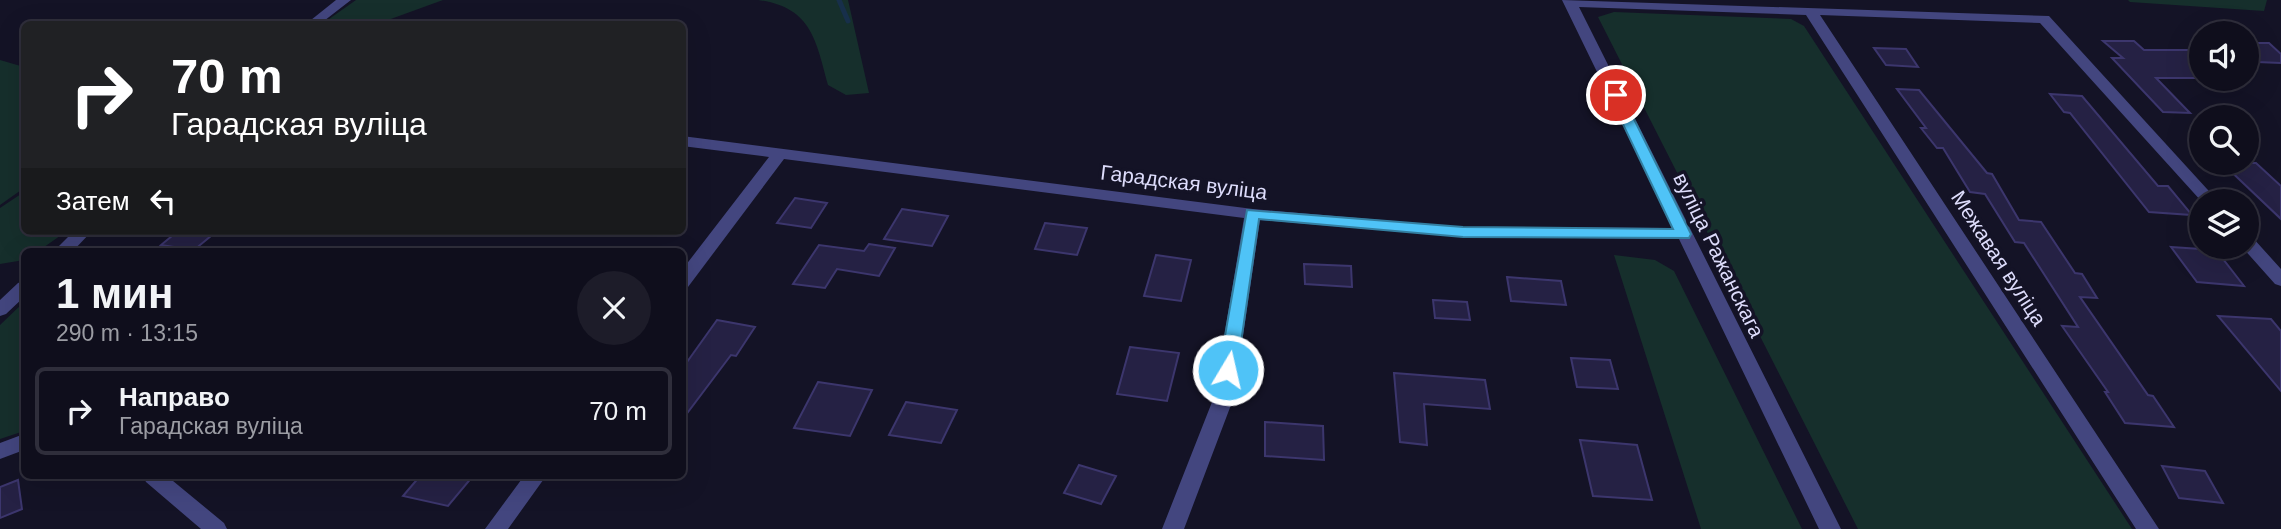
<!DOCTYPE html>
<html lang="ru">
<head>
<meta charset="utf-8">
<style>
	body { margin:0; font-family:Helvetica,sans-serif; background:#1d1c29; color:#f1f3f6; height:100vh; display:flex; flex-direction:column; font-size:26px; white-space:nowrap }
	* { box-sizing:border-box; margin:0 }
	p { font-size:23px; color:#9b9ca3 }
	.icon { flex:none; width:38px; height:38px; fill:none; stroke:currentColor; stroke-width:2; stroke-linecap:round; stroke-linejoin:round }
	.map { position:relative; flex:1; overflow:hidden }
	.side { position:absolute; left:21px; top:248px; width:665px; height:231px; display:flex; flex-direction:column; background:#0f0e1c; border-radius:10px; box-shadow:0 7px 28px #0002,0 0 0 2px #2f2e3b }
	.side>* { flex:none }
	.banner { position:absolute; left:21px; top:21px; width:665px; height:214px; border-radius:10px; box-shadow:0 7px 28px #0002,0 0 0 2px #2f2e3b; background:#202124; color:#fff; overflow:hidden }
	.fabs { position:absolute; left:2189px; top:21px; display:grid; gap:14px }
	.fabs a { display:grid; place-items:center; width:70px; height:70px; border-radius:50%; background:#0f0e1c; box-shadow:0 7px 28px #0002,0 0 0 2px #2f2e3b; font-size:35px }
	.pin { position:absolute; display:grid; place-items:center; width:60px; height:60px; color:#fff; margin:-30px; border:4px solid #fff; border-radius:50%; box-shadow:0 2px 7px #0007 }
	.me { position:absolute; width:77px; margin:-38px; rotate:9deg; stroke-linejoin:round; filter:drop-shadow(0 0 5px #0008) }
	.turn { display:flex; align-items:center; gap:24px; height:147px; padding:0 35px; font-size:32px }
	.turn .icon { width:91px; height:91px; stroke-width:2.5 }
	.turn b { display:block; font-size:49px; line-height:60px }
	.then { display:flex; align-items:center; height:66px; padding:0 35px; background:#0003; gap:14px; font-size:26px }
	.round { display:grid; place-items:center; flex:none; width:74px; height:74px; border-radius:37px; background:#1d1c29 }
	.overview { display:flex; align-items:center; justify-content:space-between; height:119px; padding:0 35px }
	h1 { font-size:42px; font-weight:700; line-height:52px }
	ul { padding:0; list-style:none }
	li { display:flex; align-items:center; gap:21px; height:88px; margin:0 14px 10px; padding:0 21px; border:4px solid #2f2e3b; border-radius:10px }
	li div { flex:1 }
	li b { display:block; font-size:26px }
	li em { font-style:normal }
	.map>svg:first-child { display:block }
</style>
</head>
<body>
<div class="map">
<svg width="2281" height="529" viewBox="0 0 2281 529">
	<rect width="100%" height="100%" fill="#141326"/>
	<path fill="#162f2c" d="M356,0H443L377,24H322Z
		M758,0H848L869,93L846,95L828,85C816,40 811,7 758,0Z
		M2128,0H2267L2264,11L2130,2Z
		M1614,12L1791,19L1804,26L2132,529H1858L1598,17Z
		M0,60L24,67V188L0,205Z
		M24,192V231H67L37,252H24V260L0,264V208Z
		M1614,255L1655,260L1674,271L1802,529H1701Z
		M24,302V431L0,439V325Z"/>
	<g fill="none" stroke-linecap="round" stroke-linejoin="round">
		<path stroke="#172f4a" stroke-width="5" d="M839,0L848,21"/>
	</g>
	<path fill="#252144" stroke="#3c366d" stroke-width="2" d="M2103,41H2134L2144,50H2188L2202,61V78H2156L2190,113L2163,112L2112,58H2123Z
		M2247,43H2269L2281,54V63L2257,62L2247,52Z
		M1874,48L1906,49L1918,67L1886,65Z
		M1897,89L1919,90L1987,173L1992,174L2019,220L2041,222L2075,273L2082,274L2097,298L2080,297L2148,395L2153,396L2174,427L2125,423L2105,392H2108L2062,326L2078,327L2024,243L2015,242L1985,194L1970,192L1943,148H1937L1921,128H1926Z
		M2050,94L2082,96L2158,186H2168L2192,215L2149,212L2070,113L2064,112Z
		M2222,163H2256L2281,186V219Z
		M795,198L827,203L811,228L777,223Z
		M902,209L948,216L932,246L884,239Z
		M1045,223L1087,228L1077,255L1035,249Z
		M178,231H217L194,250L161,245Z
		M869,244L895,248L879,276L837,269L825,288L793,284L819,245L864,251Z
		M2171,247L2216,250L2244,286L2197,282Z
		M1156,255L1191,260L1181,301L1144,296Z
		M1304,264L1351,266L1352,287L1305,284Z
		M1507,277L1561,281L1566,305L1511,301Z
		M1433,300L1467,302L1470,320L1435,318Z
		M2218,316L2271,319L2281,331V391Z
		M717,320L755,327L736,356L731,355L682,420V369Z
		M1130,347L1179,353L1167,401L1117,394Z
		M1571,358L1610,360L1618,389L1577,387Z
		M1394,373L1485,380L1490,409L1424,404L1427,445L1400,442Z
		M818,382L872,390L850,436L794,428Z
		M906,402L957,410L941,443L889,435Z
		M1265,422L1323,426L1324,460L1265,456Z
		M1580,440L1637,445L1652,500L1593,496Z
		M1079,465L1116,476L1101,504L1064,493Z
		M2162,466L2205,471L2223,503L2179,498Z
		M420,476H473L448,506L403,496Z
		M18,480L22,509L0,518V487Z"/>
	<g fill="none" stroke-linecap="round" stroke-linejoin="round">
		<path fill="#43467f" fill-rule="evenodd" d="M336,0H351L320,24H306Z
			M1562,0L2049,16L2218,201L2202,202L2040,23L1820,15L2159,529H2136L1806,15L1579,7L1841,529H1819L1679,239L1463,237L1260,220L1234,397L1184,529H1162L1214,397L1244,218L784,159L688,287L682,289V270L769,157L682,146V136L1253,209L1463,227L1673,228Z
			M74,231H92L72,252H53Z
			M2247,236L2253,238L2281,269V286L2275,284L2242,247H2247Z
			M24,281V297L6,314L0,316V300L18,283Z
			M24,434V450L0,459V443Z
			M143,476H167L224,523L227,529H201L146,482Z
			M524,476H546L508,529H485Z"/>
	</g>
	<path fill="#4fc3f7" stroke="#337fa1" stroke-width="2" d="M1616,91L1622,95L1691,234L1689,238L1463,237L1259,219L1237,370L1234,375H1222L1219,370L1247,210L1463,227L1673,229L1609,95Z"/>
	<g text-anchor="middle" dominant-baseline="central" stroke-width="7" stroke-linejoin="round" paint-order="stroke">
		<g font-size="21" fill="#dddcfb" stroke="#141326">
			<text transform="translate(1184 182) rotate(7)">Гарадская вуліца</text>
			<text transform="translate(1719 255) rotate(64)">вуліца Ражанскага</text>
			<text transform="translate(1999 258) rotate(57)">Межавая вуліца</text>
		</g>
	</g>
</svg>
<div class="fabs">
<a><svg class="icon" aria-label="sound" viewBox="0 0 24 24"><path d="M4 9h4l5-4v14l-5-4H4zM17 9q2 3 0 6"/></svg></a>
<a><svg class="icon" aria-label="search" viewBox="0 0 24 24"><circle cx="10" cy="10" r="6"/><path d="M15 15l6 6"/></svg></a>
<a><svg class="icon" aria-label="layers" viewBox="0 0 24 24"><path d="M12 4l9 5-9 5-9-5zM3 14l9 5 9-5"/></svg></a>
</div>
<div class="pin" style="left:1616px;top:95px;background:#d93025"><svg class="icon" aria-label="arrive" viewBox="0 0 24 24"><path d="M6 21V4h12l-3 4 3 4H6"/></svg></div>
<svg class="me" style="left:1228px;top:370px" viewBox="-20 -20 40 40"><circle r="17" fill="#4fc3f7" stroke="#fff" stroke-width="3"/><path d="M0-11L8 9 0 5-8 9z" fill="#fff"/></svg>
<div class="banner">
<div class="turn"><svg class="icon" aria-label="right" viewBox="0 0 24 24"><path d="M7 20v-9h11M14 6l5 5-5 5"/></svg><div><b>70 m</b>Гарадская вуліца</div></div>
<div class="then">Затем<svg class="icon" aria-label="left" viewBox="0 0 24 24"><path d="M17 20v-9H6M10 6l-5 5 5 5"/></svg></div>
</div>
<section class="side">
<div class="overview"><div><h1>1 мин</h1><p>290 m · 13:15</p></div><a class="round"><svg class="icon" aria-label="close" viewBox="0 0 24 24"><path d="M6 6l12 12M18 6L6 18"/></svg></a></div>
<ul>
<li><svg class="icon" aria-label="right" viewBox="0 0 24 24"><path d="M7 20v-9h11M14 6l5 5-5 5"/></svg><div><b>Направо</b><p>Гарадская вуліца</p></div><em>70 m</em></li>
</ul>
</section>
</div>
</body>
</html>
